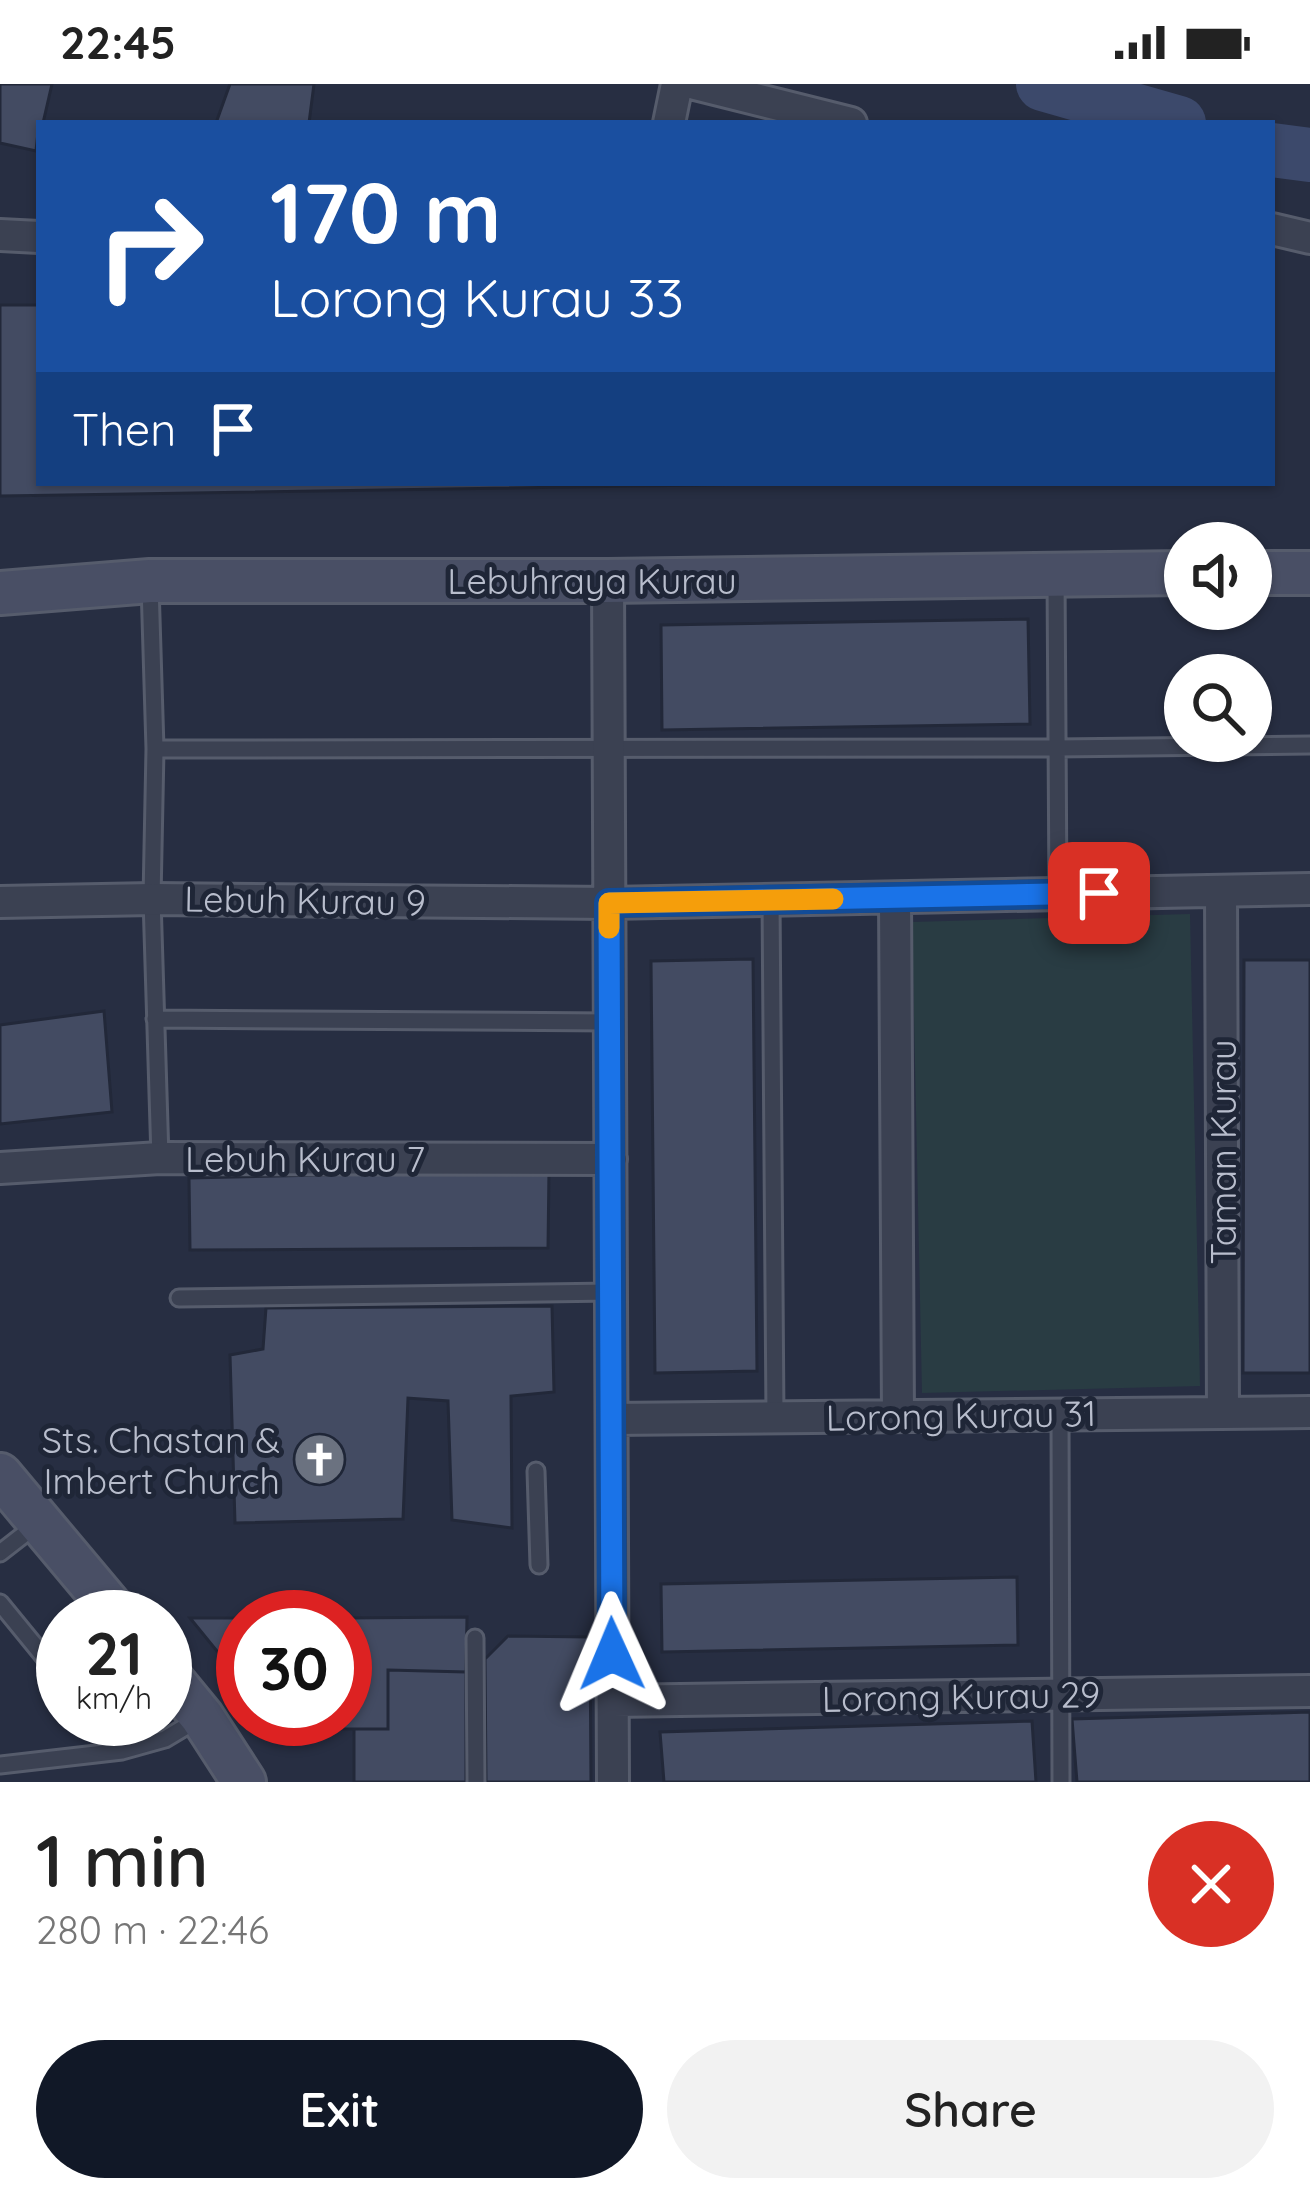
<!DOCTYPE html>
<html lang="en">
<head>
<meta charset="utf-8">
<style>
	body { margin:0; font-family:Quicksand,sans-serif; background:#f2f2f2; color:#222; height:100vh; display:flex; flex-direction:column; font-size:45px; white-space:nowrap }
	* { box-sizing:border-box; margin:0 }
	p { font-size:39px; color:#767676 }
	.icon { flex:none; width:66px; height:66px; fill:none; stroke:currentColor; stroke-width:2; stroke-linecap:round; stroke-linejoin:round }
	.map { position:relative; height:1698px; overflow:hidden }
	.side { display:flex; flex-direction:column; background:#fff; flex:1 }
	.side>* { flex:none }
	.banner { position:absolute; left:36px; top:36px; width:1239px; height:366px; border-radius:0px; box-shadow:0 3px 9px #0004; background:#1a4fa0; color:#fff; overflow:hidden }
	.tools { position:absolute; left:1164px; top:438px; display:grid; gap:24px }
	.tools a { display:grid; place-items:center; width:108px; height:108px; border-radius:50%; background:#fff; box-shadow:0 3px 9px #0004; font-size:60px }
	.speed { position:absolute; left:36px; top:1506px; display:flex; gap:24px; font-size:60px; font-weight:700; text-align:center }
	.speed>* { display:grid; place-content:center; width:156px; height:156px; border-radius:50%; background:#fff; box-shadow:0 3px 9px #0004; line-height:1 }
	.speed small { font-size:30px; font-weight:400 }
	.speed .limit { border:18px solid #d22; background:#fff; color:#111 }
	.pin { position:absolute; display:grid; place-items:center; width:102px; height:102px; color:#fff; margin:-51px; border-radius:24px; box-shadow:0 6px 18px #0006 }
	.me { position:absolute; width:132px; margin:-66px; rotate:359deg; stroke-linejoin:round; filter:drop-shadow(0 0 9px #0008) }
	.turn { display:flex; align-items:center; gap:42px; height:252px; padding:0 36px; font-size:54px }
	.turn .icon { width:156px; height:156px; stroke-width:2.5 }
	.turn b { display:block; font-size:84px; line-height:102px }
	.then { display:flex; align-items:center; height:114px; padding:0 36px; background:#0003; gap:24px; font-size:45px }
	.round { display:grid; place-items:center; flex:none; width:126px; height:126px; border-radius:63px; background:#f2f2f2 }
	.summary { display:flex; align-items:center; justify-content:space-between; height:204px; padding:0 36px }
	h1 { font-size:72px; font-weight:600; line-height:90px }
	.button { display:flex; gap:24px; margin-top:auto; padding:24px 36px }
	.button a { flex:1; height:138px; border-radius:72px; background:#111827; color:#fff; font-size:48px; font-weight:600; line-height:138px; text-align:center }
	.button a+a { background:#f2f2f2; color:#222 }
	.status { display:flex; justify-content:space-between; align-items:center; height:84px; padding:0 60px; background:#fff; direction:ltr }
	.status svg { height:33px; fill:currentColor }
	.map>svg:first-child { display:block }
</style>
</head>
<body>
<div class="status"><b>22:45</b><svg viewBox="0 0 49 12"><path d="M0 12V9h3v3zM5 12V6h3v6zM10 12V3h3v9zM15 12V0h3v12zM26 1h20v11H26zM47 4h2v5h-2z"/></svg></div>
<div class="map">
<svg width="1310" height="1698" viewBox="0 0 1310 1698">
	<rect width="100%" height="100%" fill="#272e42"/>
	<path fill="#293c43" d="M1190,830L1200,1302L922,1309L912,838Z"/>
	<g fill="none" stroke-linecap="round" stroke-linejoin="round">
		<path stroke="#3c496b" stroke-width="54" d="M1043,0L1179,39
			M1272,66L1310,71"/>
	</g>
	<path fill="#434b62" stroke="#222839" stroke-width="3" d="M0,0H52L43,39H39L36,67L0,59Z
		M230,0H314L309,39H216Z
		M0,221H39V399H831L0,412Z
		M1028,535L1030,640L662,646L661,541Z
		M753,875L757,1287L655,1289L651,877Z
		M1244,876H1310V1289H1243Z
		M104,927L112,1028L0,1040V941Z
		M549,1086L548,1164L190,1166L189,1094Z
		M552,1222L554,1308L511,1312L512,1444L452,1436L448,1317L408,1314L403,1435L235,1439L230,1271L263,1265L266,1224Z
		M1017,1493L1018,1561L662,1568L661,1500Z
		M467,1533L466,1588L388,1586V1645H280L272,1635H345V1534Z
		M190,1534H243V1599Z
		M508,1552L590,1553L591,1698H486L485,1575Z
		M388,1586L466,1588V1698H354V1645H388Z
		M1310,1628V1698H1077L1072,1635Z
		M1032,1637L1036,1698H664L660,1648Z"/>
	<g fill="none" stroke-linecap="round" stroke-linejoin="round">
		<defs>
			<path id="lane" d="M1056,492L1058,810
				M150,501L155,665L152,815L160,1074
				M155,665L1057,664L1310,661
				M771,816L775,1333
				M155,935L610,938
				M179,1214L611,1208
				M1060,1330L1061,1698
				M536,1387L539,1481
				M0,1469L36,1441
				M0,1519L63,1596
				M475,1554L476,1698
				M95,1635L122,1667
				M0,1681L122,1667L165,1655L200,1634"/>
			<path id="street" d="M695,0L851,39
				M669,39L677,0
				M1272,145L1310,154
				M0,151L39,153
				M608,497L613,1698
				M1221,807L1223,1329
				M895,814L898,1332
				M0,818L152,815L609,819L1310,805
				M0,1084L160,1074L611,1075
				M612,1335L1310,1328
				M613,1617L1310,1607"/>
			<path id="secondary" d="M1251,489H1310
				M0,509L150,497H608L1185,489
				M0,1391L119,1533
				M165,1588L202,1633L244,1698"/>
		</defs>
		<use href="#lane" stroke="#565c6c" stroke-width="21"/>
		<use href="#street" stroke="#565c6c" stroke-width="36"/>
		<use href="#secondary" stroke="#565c6c" stroke-width="48"/>
		<use href="#lane" stroke="#3b4152" stroke-width="15"/>
		<use href="#street" stroke="#3b4152" stroke-width="30"/>
		<use href="#secondary" stroke="#494f65" stroke-width="42"/>
	</g>
	<g fill="none" stroke-linecap="round" stroke-linejoin="round">
		<defs>
			<path id="route" d="M612,1570L609,819L1099,809"/>
		</defs>
		<use href="#route" stroke="#114b97" stroke-width="30"/>
		<use href="#route" stroke="#1a73e8" stroke-width="21"/>
		<path stroke="#f59e0b" stroke-width="21" d="M609,844V819L833,815"/>
	</g>
	<defs>
		<symbol id="church-disc" viewBox="-11 -11 22 22"><circle r="9.5" fill="#6b7280" stroke="#1f2637"/><path d="M-1.2-6h2.4v3.5h3.3v2.4h-3.3V6h-2.4V-.1h-3.3v-2.4h3.3Z" fill="#fff"/></symbol>
	</defs>
	<g fill-rule="evenodd">
		<use href="#church-disc" x="290" y="1346" width="59" height="59"/>
	</g>
	<g text-anchor="middle" dominant-baseline="central" stroke-width="10" stroke-linejoin="round" paint-order="stroke">
		<g font-size="36" fill="#b8bdcc" stroke="#1f2637">
			<text x="592" y="496">Lebuhraya Kurau</text>
			<text transform="translate(305 816) rotate(1)">Lebuh Kurau 9</text>
			<text transform="translate(1222 1068) rotate(-90)">Taman Kurau</text>
			<text x="305" y="1074">Lebuh Kurau 7</text>
			<text transform="translate(961 1331) rotate(-1)">Lorong Kurau 31</text>
			<text transform="translate(961 1612) rotate(-1)">Lorong Kurau 29</text>
		</g>
		<g font-size="36" fill="#b8bdcc" stroke="#1f2637" text-anchor="end">
			<text x="280" y="1355">Sts. Chastan &amp;<tspan x="280" dy="41">Imbert Church</tspan></text>
		</g>
	</g>
</svg>
<div class="tools">
<a><svg class="icon" aria-label="sound" viewBox="0 0 24 24"><path d="M4 9h4l5-4v14l-5-4H4zM17 9q2 3 0 6"/></svg></a>
<a><svg class="icon" aria-label="search" viewBox="0 0 24 24"><circle cx="10" cy="10" r="6"/><path d="M15 15l6 6"/></svg></a>
</div>
<div class="speed"><div>21<small>km/h</small></div><div class="limit">30</div></div>
<div class="pin" style="left:1099px;top:809px;background:#d93025"><svg class="icon" aria-label="arrive" viewBox="0 0 24 24"><path d="M6 21V4h12l-3 4 3 4H6"/></svg></div>
<svg class="me" style="left:612px;top:1570px" viewBox="-20 -20 40 40"><path d="M0-17L14 15 0 8-14 15z" fill="#1a73e8" stroke="#fff" stroke-width="4"/></svg>
<div class="banner">
<div class="turn"><svg class="icon" aria-label="right" viewBox="0 0 24 24"><path d="M7 20v-9h11M14 6l5 5-5 5"/></svg><div><b>170 m</b>Lorong Kurau 33</div></div>
<div class="then">Then<svg class="icon" aria-label="arrive" viewBox="0 0 24 24"><path d="M6 21V4h12l-3 4 3 4H6"/></svg></div>
</div>
</div>
<section class="side">
<div class="summary"><div><h1>1 min</h1><p>280 m · 22:46</p></div><a class="round" style="background:#d93025;color:#fff"><svg class="icon" aria-label="close" viewBox="0 0 24 24"><path d="M6 6l12 12M18 6L6 18"/></svg></a></div>
<div class="button"><a>Exit</a><a>Share</a></div>
</section>
</body>
</html>
